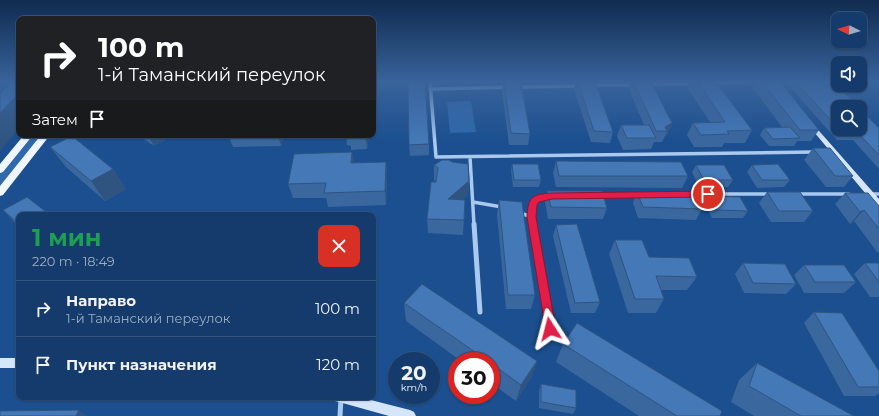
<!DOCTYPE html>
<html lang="ru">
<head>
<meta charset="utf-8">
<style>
	body { margin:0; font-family:Montserrat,sans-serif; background:#214673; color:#f1f3f6; height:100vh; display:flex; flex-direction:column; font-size:15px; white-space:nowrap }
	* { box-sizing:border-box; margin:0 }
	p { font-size:13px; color:#9dadc1 }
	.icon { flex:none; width:22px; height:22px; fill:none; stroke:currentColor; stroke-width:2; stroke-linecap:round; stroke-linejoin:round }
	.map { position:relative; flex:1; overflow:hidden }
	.drawer { position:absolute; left:16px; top:212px; width:360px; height:188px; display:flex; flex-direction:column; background:#143b6b; border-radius:8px; box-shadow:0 1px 3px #0004,0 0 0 1px #33557e }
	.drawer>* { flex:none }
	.hud { position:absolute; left:16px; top:16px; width:360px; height:122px; border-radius:8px; box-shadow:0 1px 3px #0004,0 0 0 1px #33557e; background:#202124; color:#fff; overflow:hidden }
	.needle { width:26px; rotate:275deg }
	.tools { position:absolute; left:831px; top:12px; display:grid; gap:8px }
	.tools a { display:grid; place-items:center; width:36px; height:36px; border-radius:8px; background:#143b6b; box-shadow:0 1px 3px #0004,0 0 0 1px #33557e; font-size:20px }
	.speed { position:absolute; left:388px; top:352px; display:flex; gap:8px; font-size:20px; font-weight:700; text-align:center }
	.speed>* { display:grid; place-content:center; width:52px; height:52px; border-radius:50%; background:#143b6b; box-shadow:0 1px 3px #0004,0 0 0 1px #33557e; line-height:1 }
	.speed small { font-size:10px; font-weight:400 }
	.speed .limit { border:6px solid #d22; background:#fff; color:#111 }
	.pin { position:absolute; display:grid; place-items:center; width:34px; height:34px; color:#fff; margin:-17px; border:2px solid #fff; border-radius:50%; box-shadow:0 1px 4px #0007 }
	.me { position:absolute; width:44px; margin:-22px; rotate:351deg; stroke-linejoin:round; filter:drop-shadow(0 0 3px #0008) }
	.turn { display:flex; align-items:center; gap:14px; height:84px; padding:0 16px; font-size:18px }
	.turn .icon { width:52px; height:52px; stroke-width:2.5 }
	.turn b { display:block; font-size:28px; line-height:34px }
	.then { display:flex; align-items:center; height:38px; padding:0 16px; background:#0003; gap:8px; font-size:15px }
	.round { display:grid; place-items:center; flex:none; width:42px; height:42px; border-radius:8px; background:#214673 }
	.summary { display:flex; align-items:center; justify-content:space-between; height:68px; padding:0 16px }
	h1 { font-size:24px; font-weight:700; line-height:30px; color:#1e9e55 }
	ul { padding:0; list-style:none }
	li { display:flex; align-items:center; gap:12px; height:56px; padding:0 16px; border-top:1px solid #33557e }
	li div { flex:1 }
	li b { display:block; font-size:15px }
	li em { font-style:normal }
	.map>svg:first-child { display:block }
</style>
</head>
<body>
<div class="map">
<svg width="879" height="416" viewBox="0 0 879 416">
	<rect width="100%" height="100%" fill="#1b4f8f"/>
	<path fill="#2e69ad" d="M471,101L476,132L450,133L447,102Z
		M31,135H42L0,187V173Z"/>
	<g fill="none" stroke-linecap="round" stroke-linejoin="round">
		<path stroke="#a9c9ee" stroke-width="3.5" d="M430,82L436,157L814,152
			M712,83L744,82
			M648,84L693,83
			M592,85H635
			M516,87L579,86
			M430,89L507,87
			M470,157L474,225
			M691,194H771
			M797,194H849
			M869,194H879
			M599,195H641
			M473,202L502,207
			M520,213L532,217L536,201L541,198L551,196
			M532,217L533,225"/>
		<path stroke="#a9c9ee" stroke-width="5" d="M474,224L480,312
			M533,224L550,329
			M340,416L341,398"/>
		<path fill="#d6e6fa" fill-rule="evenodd" d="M811,123L813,124L879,199V207L876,206L809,126V124Z
			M0,358H19V368H0Z
			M334,397H359L410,410L414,412L416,416H389L339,402L335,401Z"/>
		<path fill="#f0f6ff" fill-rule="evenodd" d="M24,135H33L3,172L0,173V164Z
			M41,135H50L3,195L0,196V186Z"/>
	</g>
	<path fill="#3a679d" d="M455,82H595L613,132L610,143L591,142L574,89L576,82L521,83L530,134L528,145H509L502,91L503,83L455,84Z
		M631,82H651L672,123L667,135L665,136L662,142H654L651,149L623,150L617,136L621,125H644L629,89Z
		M689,82H716L752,130L745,143H724L722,147H694L687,135L693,123L710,122L687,87Z
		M756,82H780L819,130L811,141H797L794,146H769L760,135L764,128L782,127L753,88Z
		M786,82H834L838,107V129L879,128V169L853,140H837Z
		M138,135H169L170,137L154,146Z
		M228,135H284L281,146L233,147Z
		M346,135H369L367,149L351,150V146L347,145Z
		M429,144V155L410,156L409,145Z
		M50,147L113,169L126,189L105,201L66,167Z
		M813,148L853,176L844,187H826L804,160Z
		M556,161L688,176L682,188L556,187L553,173Z
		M386,162L387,176L386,205L328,207L326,198H293L288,184L354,163Z
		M512,164L541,180L539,187H513L511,171Z
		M434,165L469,181L468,195L462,200H465L463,235L428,233L427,219L436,182L434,180Z
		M696,165L733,180L728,187H699L692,172Z
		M752,165L790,180L784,187L757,188L747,172Z
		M547,191L607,208L603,219H548L545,202Z
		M637,192L702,209L696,220L638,218L633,203Z
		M767,192L813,211L804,222H771L759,203Z
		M845,193L879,206V252H877L854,221L850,224L835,204Z
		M710,196L748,211L743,218H712L705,204Z
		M499,200L535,295L531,309H506L497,215Z
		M3,210L19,215V227Z
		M556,225L600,302L595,313H571L553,236Z
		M615,240L649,257L697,277L687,290H661L664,299L656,313H628L609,254Z
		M743,263L796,284L786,294L744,293L735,274Z
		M865,263H879V297H870L854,274Z
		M804,265L856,282L844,293H804L794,275Z
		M404,303L537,361L531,378L516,401L491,383V361H461L406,321Z
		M814,312L879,371V393L875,396H844L804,323Z
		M563,344L720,416H639L556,362Z
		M757,363L854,416H754L731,402L739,380Z
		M541,384L576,408L573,414L539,408V391Z"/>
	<path fill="#305480" d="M19,93V129L0,151V113Z
		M672,123L667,135L665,136L667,131L665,127Z
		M148,135H169L170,137L154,146Z
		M278,135H284L281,146Z
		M365,135H369L367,149Z
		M352,152L355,166L351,163Z
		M386,162L387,176L386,205L385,191Z
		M113,169L126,189L105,201L91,181Z
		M469,181L468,195L447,214L448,199Z
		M864,210L854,221L850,224L860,212Z
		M537,361L531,378L516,401L521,385Z
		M79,410L87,416H76Z"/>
	<path fill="#4478b7" stroke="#305480" d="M11,82H19V93L0,113V94Z
		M408,82H425L429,144L409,145Z
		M504,82H521L530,134L511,133Z
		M578,82H595L613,132L594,131Z
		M634,82H651L672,123L665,127L667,131H656Z
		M698,82H716L752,130L727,131L729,134L701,135L693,123L725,122Z
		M762,82H780L819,130H800Z
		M796,82H834L858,107H838V128Z
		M860,109L879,128V155L858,133H842L839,129H860Z
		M621,125H649L656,138H627Z
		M790,127L800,138L773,139L764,128Z
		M72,136L113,169L91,181L50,147Z
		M813,148H830L853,176H835Z
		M352,152L351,163L386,162L385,191L324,193L326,183L288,184L294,154Z
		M442,160H449L452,162L468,164L469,181L448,199L465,200L464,220L427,219L431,182H436L438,168L434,165Z
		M556,161L681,162L688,176H559Z
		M512,164H538L541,180H514Z
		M778,164L790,180H762L752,165Z
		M696,165H724L733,180H704Z
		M547,191H602L607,208L551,207Z
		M637,192L695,193L702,209L643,207Z
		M767,192H800L813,211H779Z
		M845,193H868L879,206V229L864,210L860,212Z
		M710,196L740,197L748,211L716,210Z
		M27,197L50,215H19V224L3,210Z
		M499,200L522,202L535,295H508Z
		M577,224L600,302L575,303L556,225Z
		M615,240H642L649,257L689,258L697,277L656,276L664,299H635Z
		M743,263L785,264L796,284L753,283Z
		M865,263H879V282Z
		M804,265H844L856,282H815Z
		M422,284L537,361L521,385L491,363V361H488L404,303Z
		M814,312L842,313L879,371V387H858Z
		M577,323L722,411L720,416H677L563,344Z
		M757,363L854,416H801L749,386Z
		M541,384L576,390V408L541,402Z
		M79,410L76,416H0V411Z"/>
	<linearGradient id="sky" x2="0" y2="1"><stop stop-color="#0f2b4f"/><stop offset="0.58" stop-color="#39639b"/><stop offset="1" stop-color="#39639b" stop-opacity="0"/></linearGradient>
	<rect width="879" height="141" fill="url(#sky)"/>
	<path fill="#e11d48" stroke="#92132f" d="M708,191L713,194L708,197L552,199L539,202L537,205L536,217L556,329L554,332L550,334L546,332L527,217C528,197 532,194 552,193Z"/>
</svg>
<div class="tools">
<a><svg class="needle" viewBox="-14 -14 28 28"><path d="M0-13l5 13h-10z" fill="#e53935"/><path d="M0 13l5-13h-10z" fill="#9dadc1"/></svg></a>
<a><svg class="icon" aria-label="sound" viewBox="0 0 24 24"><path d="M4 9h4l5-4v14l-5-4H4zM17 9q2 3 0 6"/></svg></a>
<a><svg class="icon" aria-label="search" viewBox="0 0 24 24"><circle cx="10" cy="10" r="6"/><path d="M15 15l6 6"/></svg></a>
</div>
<div class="speed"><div>20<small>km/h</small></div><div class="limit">30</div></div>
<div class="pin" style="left:708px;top:194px;background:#d93025"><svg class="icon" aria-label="arrive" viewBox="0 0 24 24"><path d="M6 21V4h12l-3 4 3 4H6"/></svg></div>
<svg class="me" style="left:550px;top:329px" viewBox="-20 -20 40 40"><path d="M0-17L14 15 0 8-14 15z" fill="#e11d48" stroke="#fff" stroke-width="4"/></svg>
<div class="hud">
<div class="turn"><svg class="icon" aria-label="right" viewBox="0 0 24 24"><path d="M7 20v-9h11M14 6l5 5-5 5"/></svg><div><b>100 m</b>1-й Таманский переулок</div></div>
<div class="then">Затем<svg class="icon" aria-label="arrive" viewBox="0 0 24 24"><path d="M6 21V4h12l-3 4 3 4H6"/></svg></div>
</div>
<section class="drawer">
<div class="summary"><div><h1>1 мин</h1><p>220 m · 18:49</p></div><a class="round" style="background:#d93025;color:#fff"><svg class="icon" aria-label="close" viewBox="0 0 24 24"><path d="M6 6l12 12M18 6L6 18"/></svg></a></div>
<ul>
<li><svg class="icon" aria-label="right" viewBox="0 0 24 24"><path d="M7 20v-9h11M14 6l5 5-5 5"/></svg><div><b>Направо</b><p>1-й Таманский переулок</p></div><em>100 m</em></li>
<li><svg class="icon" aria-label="arrive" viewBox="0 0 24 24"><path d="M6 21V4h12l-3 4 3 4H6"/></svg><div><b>Пункт назначения</b></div><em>120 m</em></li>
</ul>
</section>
</div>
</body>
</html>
